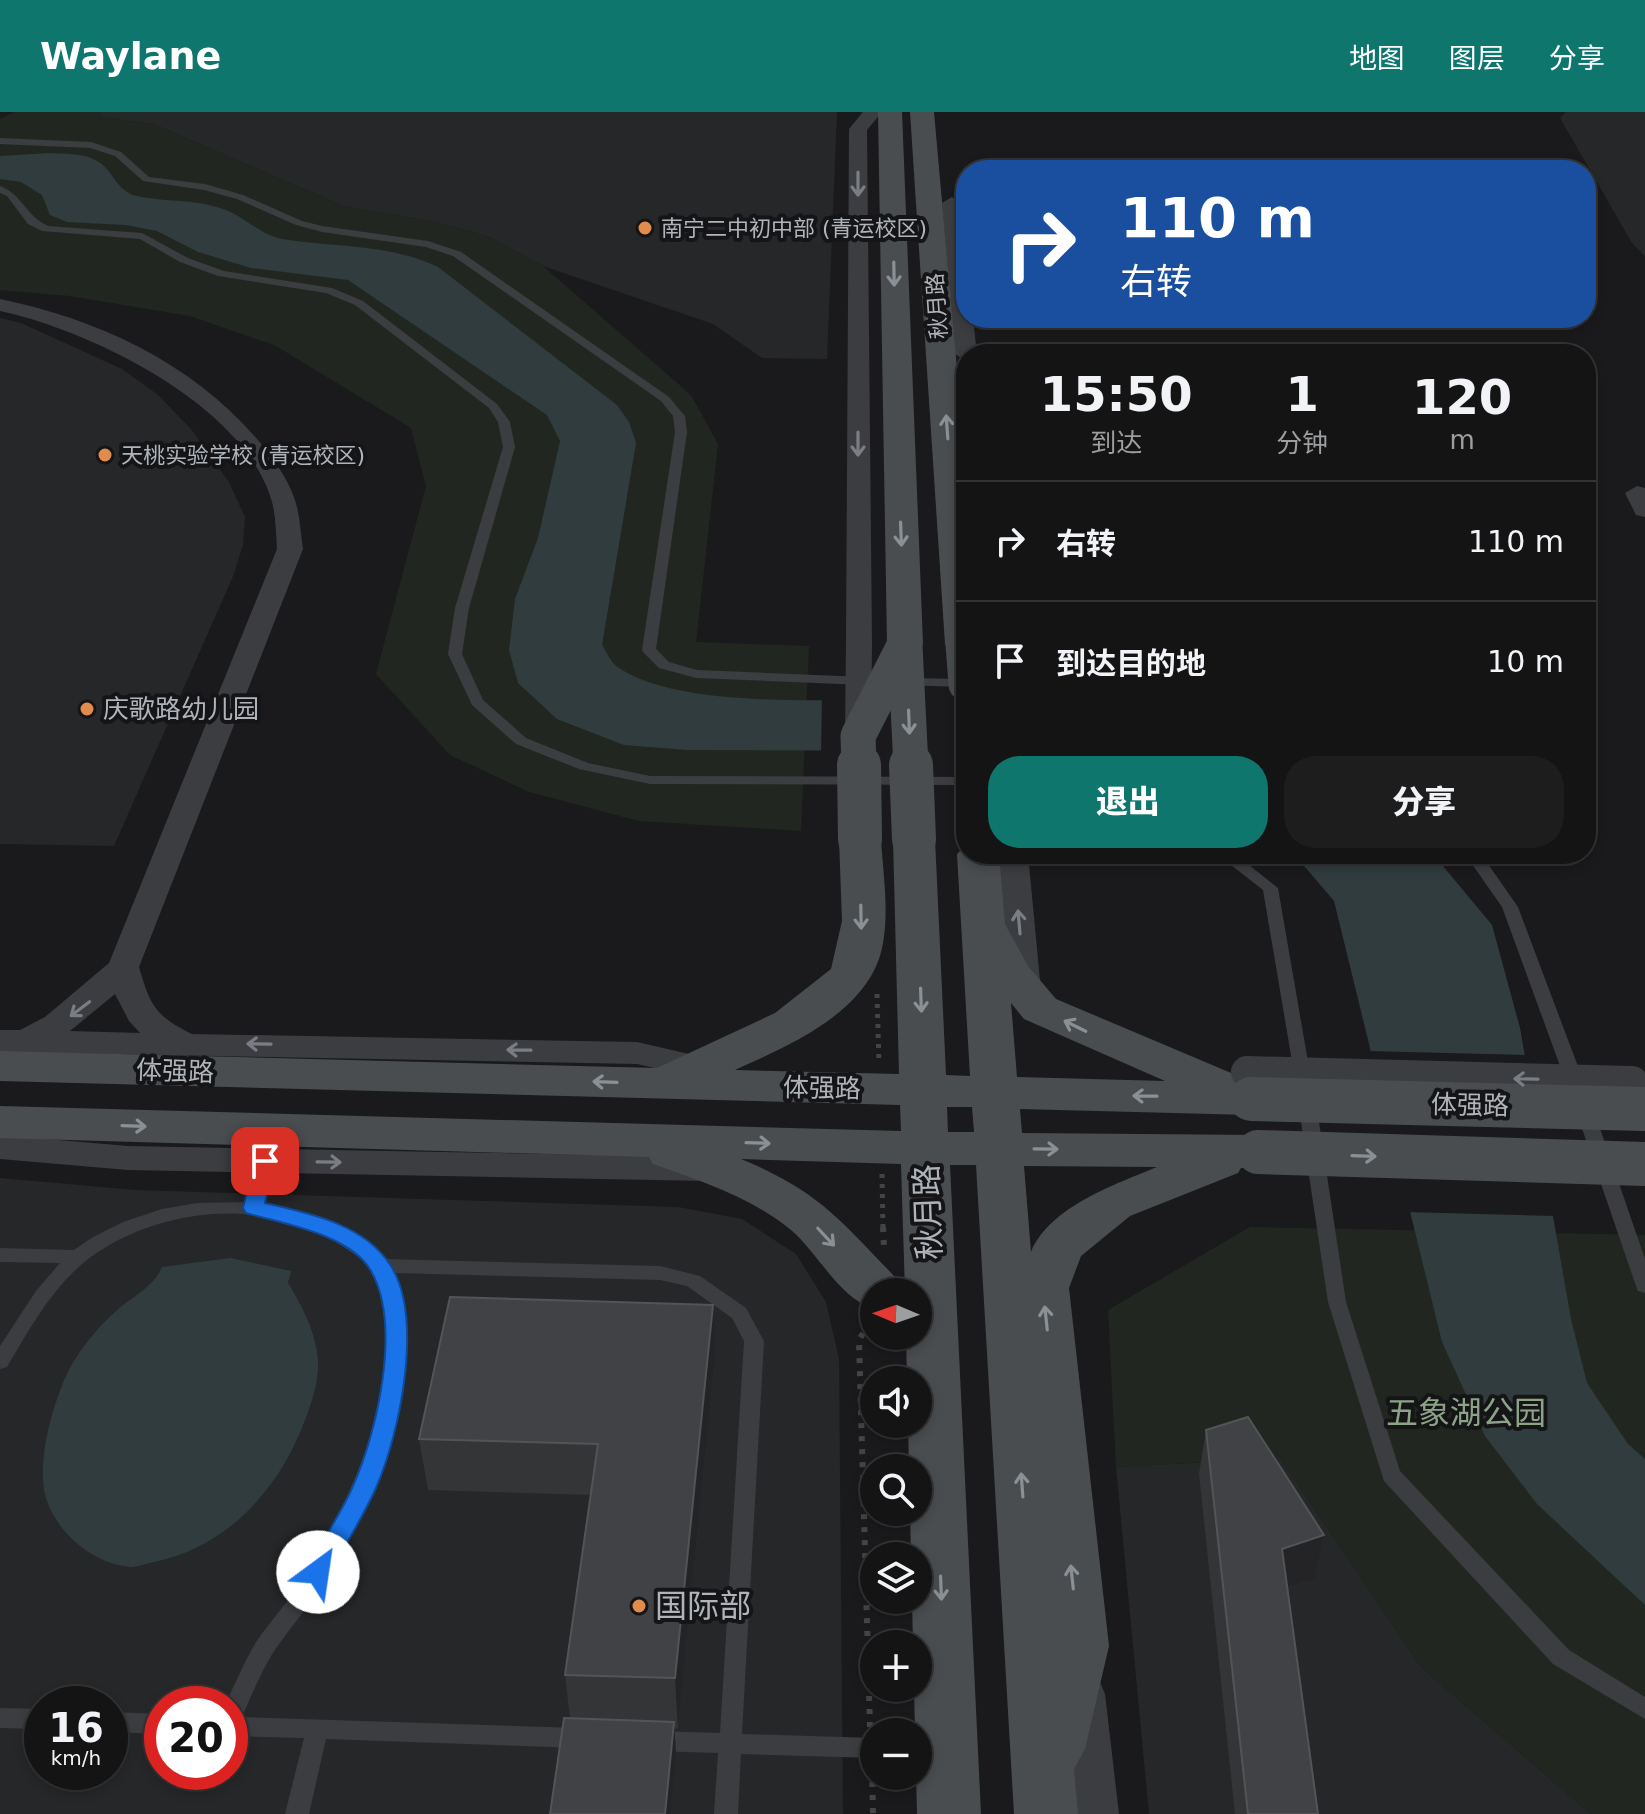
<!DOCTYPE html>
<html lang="zh">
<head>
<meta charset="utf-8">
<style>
	body { margin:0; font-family:"DejaVu Sans","Noto Sans SC",sans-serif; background:#1d1d1e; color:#f1f3f6; height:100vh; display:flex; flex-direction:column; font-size:30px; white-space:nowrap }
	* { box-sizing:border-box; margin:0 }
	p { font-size:26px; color:#9d9ea0 }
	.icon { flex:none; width:44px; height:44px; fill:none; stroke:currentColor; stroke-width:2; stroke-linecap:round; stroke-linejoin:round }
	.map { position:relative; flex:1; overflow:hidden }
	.side { position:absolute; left:956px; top:232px; width:640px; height:520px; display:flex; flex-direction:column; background:#141415; border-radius:32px; box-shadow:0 4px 12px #0003,0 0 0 2px #333334 }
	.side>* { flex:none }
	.banner { position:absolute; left:956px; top:48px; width:640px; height:168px; border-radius:32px; box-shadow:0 4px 12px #0003,0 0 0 2px #333334; background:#1a4fa0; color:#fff; overflow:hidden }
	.needle { width:52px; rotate:272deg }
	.buttons { position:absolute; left:860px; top:1166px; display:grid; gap:16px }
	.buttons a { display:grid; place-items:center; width:72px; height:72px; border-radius:50%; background:#141415; box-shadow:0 4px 12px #0003,0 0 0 2px #333334; font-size:40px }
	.speed { position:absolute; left:24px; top:1574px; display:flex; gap:16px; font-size:40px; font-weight:700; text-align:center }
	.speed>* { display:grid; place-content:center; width:104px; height:104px; border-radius:50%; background:#141415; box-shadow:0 4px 12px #0003,0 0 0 2px #333334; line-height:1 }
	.speed small { font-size:20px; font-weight:400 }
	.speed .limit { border:12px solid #d22; background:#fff; color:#111 }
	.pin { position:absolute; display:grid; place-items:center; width:68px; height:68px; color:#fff; margin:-34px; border-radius:16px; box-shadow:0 4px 12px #0006 }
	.me { position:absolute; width:88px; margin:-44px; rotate:31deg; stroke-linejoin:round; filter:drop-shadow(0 0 6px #0008) }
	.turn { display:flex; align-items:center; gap:28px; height:168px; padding:0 32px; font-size:36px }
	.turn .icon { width:104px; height:104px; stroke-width:2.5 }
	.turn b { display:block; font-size:56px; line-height:68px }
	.eta { display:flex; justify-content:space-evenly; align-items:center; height:136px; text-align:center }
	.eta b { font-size:48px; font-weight:800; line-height:56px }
	.cta { display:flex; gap:16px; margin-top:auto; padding:16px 32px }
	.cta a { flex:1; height:92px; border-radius:32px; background:#0f766e; color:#fff; font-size:32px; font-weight:800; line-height:92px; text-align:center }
	.cta a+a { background:#1d1d1e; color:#f1f3f6 }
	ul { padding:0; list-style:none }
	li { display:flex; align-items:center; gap:24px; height:120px; padding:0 32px; border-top:2px solid #333334 }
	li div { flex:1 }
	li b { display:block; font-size:30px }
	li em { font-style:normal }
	header { display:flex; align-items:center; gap:48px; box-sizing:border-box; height:112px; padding:0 40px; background:#0f766e; color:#fff }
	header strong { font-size:38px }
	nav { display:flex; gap:44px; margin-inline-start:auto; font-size:28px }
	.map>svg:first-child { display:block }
</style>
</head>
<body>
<header>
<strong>Waylane</strong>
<nav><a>地图</a><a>图层</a><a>分享</a></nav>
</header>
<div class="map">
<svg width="1645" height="1702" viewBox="0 0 1645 1702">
	<rect width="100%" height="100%" fill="#1a1a1c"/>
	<path fill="#262729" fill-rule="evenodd" d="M102,0H837L827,247L762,246L713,212L543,154L487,124L426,108L346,95L153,12L99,5Z
		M1566,0H1645V144L1632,131L1560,6Z
		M0,206L21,211L122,257L157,282L191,317L229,370L245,405L243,432L234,462L114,734L0,732Z
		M0,1066L135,1078L678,1095L742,1107L796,1142L826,1190L839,1247L843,1702H0ZM42,1592H110V1660H42ZM162,1592H230V1660H162Z
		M1280,1346L1422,1556L1591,1702H1149L1116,1355Z"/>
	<path fill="#212720" d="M14,0H102L99,5L153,12L346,95L426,108L487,124L543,154L691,283L718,332L696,530L809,534L801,719L639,709L529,680L450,643L376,562L426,374L411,316L276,234L190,204L70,184L0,178V7Z
		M1250,1115L1645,1123V1702H1591L1422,1556L1280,1346L1116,1355L1108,1198Z"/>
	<path fill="#313c3f" d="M49,41C65,42 84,41 97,49C115,59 115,79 137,84C168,91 198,86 228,99C247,107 261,123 282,127C336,136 388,131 438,155L617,293L629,310L636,331L602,533C606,539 610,548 615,553C681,604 882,585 966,584V639L687,638L624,633L557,607L518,571L509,538L515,487L538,426L560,329L547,303L348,168L251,156L198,140L157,119L126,113L67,110L50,103L42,83L21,70L0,67V44Z
		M1294,742H1433L1492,813L1520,916L1571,1207L1587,1271L1628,1332L1645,1347V1493L1537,1392L1485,1324L1442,1230L1334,789Z
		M230,1146L291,1159L288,1171C303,1196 316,1220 318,1249C319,1269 312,1290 305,1308C280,1376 228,1435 154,1450C147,1451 138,1455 131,1455C93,1452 57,1421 46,1386C37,1356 49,1307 60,1279C70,1249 92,1221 115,1200C131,1185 153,1176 162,1155Z"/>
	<path fill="#1a1a1c" d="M966,580V643L821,642L822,581Z
		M1368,939L1529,943L1557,1104L1406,1100Z"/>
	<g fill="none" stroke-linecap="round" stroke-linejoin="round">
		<path stroke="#414547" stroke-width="5" stroke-dasharray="4 6" stroke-linecap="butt" d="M877,882L879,952
			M882,1062L883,1117"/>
		<path stroke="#414547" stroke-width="6" stroke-dasharray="5 8" stroke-linecap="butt" d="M883,1115L884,1136
			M870,1615L859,1228L871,1208
			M872,1657L873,1702"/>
		<path fill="#3b3d41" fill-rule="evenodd" d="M0,26L91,30L121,40L149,65L205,72L243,83L302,109L322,114L428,129L461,140L669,285L685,304L687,320L656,537L669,550L697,558L864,565L871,569L864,573L696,566L659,556L644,541L642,538L675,320L673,304L661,289L453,144L426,135L322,120L296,113L237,87L204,78L143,69L115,44L90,36L0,32Z
			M0,74C23,83 25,103 48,114L142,121L188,146L224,159L332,176L363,189L497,292L510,310L515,335L469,496L462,542L483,588L526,626L588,651L650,664L966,665V673L650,672L579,657L516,632L472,593L448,542L455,496L503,335L498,310L489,296L355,193L326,181L218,164L180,150L140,127L42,119L28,112L7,84L0,81Z
			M903,566L966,567V575L898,573L896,570L898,567Z
			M1217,742H1235L1278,776L1311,967L1309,971H1297L1295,967L1263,778Z
			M1465,742H1481L1518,795L1585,973L1582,977L1576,979L1567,973L1502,795Z
			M1307,984L1316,990L1346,1190L1400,1359L1569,1538L1645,1585V1607L1553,1552L1384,1369L1328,1190L1298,990Z
			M1585,993L1591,995L1594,999L1645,1147V1181L1638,1179L1636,1174L1576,999L1579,995Z
			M265,1043L271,1045L274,1049L263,1091L308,1101L339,1115L385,1147L660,1154L700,1164L746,1196L764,1229L742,1622L874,1626V1646L741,1642L738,1702H714L718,1641L655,1639L647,1636L644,1629L647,1622L655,1619L720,1621L744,1229L732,1206L687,1174L660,1168L393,1161C397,1176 404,1193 405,1208C413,1303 363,1406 314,1484C301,1505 284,1523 271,1544C260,1563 251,1584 242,1605L580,1616L588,1619L591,1626L588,1633L580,1636L326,1627L309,1702H285L304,1626L230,1624V1592H225C236,1571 245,1547 258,1527C271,1509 286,1492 298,1474C345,1402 394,1295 386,1208C385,1197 377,1163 371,1156C363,1147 351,1140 342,1134C273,1088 176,1093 106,1135C60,1161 33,1211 7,1255L0,1257V1234L36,1179L60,1151L0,1150V1136L74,1138L93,1125L123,1110L162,1097L197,1091L246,1090L256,1049L259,1045Z
			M0,1596L42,1597V1617L0,1616Z
			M110,1600L162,1602V1622L110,1620Z"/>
		<path fill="#3b3d41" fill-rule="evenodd" d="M863,0H882L867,18L872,530L868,536H850L846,530L849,17Z
			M952,85L962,91L966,206H973L977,242H966V249L955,242L942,91Z
			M0,187C97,207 191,250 257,327C273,346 291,370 297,395C300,408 301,423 303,437L139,855C150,893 155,904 192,922L637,930L728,951L733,959L728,967L716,970L637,952L0,940V918H20L45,905L109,851L277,437C276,423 276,408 273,394C250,295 90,218 0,199ZM115,882L129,909L140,921L70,919Z
			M1637,374L1645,376V405L1636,403L1625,381Z
			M998,742H1028L1041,879L1036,886L1025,889L1014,886L1009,879Z
			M0,1023L128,1034L708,1045L721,1048L726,1057L721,1066L708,1069L128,1058L0,1047Z
			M1083,1563L1099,1568L1105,1582L1119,1702H1073L1061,1582L1067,1568Z"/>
		<path fill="#4a4d50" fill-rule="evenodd" d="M878,0H902L923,532L918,540L905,543L892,540L887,532Z
			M910,0H934L966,358V542L950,540L945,532Z
			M860,715L875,718L881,727C883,761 889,797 883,831C872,899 790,933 735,958L899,962L893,727L899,718L914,715L929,718L935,727L946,963L970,964L957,742L966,733V742H999L1005,812L1028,854L1056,887L1243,966L1246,971L1268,976L1275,987L1268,998L1251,1003L1020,997L1022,1021L1258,1023L1275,1028L1282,1040L1275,1052L1241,1056L1238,1061L1130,1104L1081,1144L1069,1176L1109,1534L1085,1637L1074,1657L1078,1702H1014L976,1053H950L981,1702H917L914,1576H918V1532H913L912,1488H918V1444H911L910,1400H918V1356H909L908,1312H918V1268H907L906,1224H918V1180H874V1197C840,1187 818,1141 791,1118C751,1085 701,1069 653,1052L649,1045L0,1026V994L901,1019L900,993L0,969V939L657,956L775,901L831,857L842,809L839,727L845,718ZM1011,891L1024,907L1165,969L1017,965ZM947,995H972L974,1020H948ZM741,1047L901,1052L905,1180L897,1167C841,1109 819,1079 741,1047ZM1024,1054L1157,1055C1116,1072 1049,1095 1031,1140Z"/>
		<path stroke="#3b3d41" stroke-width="26" d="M858,624L859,530"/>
		<path stroke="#3b3d41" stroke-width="32" d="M1247,960L1632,970"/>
		<path stroke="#4a4d50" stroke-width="35" d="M963,532L966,572
			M905,534L911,655
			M859,655L858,624L905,532"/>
		<path stroke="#4a4d50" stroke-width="44" d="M859,653L860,727
			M911,653L914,727
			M1251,987L1645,997
			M1258,1040L1645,1052"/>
	</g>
	<path fill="#333537" d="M715,1244L678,1617L674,1616L676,1642L570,1606L565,1563L591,1383L428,1378L419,1327Z
		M1206,1318L1324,1423L1315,1467L1287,1476L1318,1702H1235L1199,1362Z"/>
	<path fill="#242426" d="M713,1193L715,1244L678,1617L675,1566Z
		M1324,1423L1315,1467L1273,1480L1282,1437Z
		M674,1610L676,1642L670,1702H665Z"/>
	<path fill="#404245" stroke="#525457" stroke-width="2" d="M450,1185L713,1193L675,1566L565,1563L598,1332L419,1327Z
		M1248,1305L1324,1423L1282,1437L1318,1702H1248L1206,1318Z
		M564,1606L674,1610L665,1702H550Z"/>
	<defs><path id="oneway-shaft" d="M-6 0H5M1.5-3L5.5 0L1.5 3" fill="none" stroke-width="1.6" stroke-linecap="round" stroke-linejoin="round" transform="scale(2)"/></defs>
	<g stroke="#7a7e84">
		<use href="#oneway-shaft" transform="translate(858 72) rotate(90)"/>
		<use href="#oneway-shaft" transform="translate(858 332) rotate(90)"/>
		<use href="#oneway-shaft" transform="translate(1019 810) rotate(-95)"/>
		<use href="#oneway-shaft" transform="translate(80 897) rotate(143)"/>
		<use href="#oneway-shaft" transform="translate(259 932) rotate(-179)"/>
		<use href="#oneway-shaft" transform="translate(519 938) rotate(-179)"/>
		<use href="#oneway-shaft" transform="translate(1526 967) rotate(-179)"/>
		<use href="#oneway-shaft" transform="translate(329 1050) rotate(1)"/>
	</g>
	<g stroke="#8b9095">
		<use href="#oneway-shaft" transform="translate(894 162) rotate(89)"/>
		<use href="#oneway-shaft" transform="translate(947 315) rotate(-94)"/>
		<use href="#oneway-shaft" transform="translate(901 422) rotate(88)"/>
		<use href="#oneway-shaft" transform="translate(909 610) rotate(88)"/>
		<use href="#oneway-shaft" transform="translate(861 805) rotate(89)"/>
		<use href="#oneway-shaft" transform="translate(921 888) rotate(88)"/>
		<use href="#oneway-shaft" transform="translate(1075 914) rotate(-154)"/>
		<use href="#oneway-shaft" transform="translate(605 970) rotate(-178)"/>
		<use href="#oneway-shaft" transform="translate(1145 984) rotate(-179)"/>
		<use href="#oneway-shaft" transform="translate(134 1014) rotate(2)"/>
		<use href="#oneway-shaft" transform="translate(758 1031) rotate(2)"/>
		<use href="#oneway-shaft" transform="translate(1046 1037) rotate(1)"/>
		<use href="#oneway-shaft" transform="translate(1364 1044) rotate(2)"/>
		<use href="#oneway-shaft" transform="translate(826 1125) rotate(47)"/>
		<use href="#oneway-shaft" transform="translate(1046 1206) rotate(-96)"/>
		<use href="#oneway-shaft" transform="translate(1022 1373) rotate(-94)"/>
		<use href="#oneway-shaft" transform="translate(1072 1465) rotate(-96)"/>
		<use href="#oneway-shaft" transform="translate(941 1476) rotate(88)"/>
	</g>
	<path fill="#1a73e8" stroke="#114b97" stroke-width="2" d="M265,1042L275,1049L265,1091C307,1101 362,1111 389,1151C425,1203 400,1321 376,1376C362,1407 343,1437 326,1467L318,1470L309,1467L306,1460C320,1431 340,1404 353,1374C377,1320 402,1213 371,1159C350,1122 283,1112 246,1101L243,1096L255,1049Z"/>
	<g fill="#e18c4d" stroke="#151517" stroke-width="3">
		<circle cx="645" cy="116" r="8"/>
		<circle cx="105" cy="343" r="8"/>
		<circle cx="87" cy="597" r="8"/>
		<circle cx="639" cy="1494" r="8"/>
	</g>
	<g text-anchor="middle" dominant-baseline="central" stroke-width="8" stroke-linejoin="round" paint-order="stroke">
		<g font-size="22" fill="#aeb4ba" stroke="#151517" text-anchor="start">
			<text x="661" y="116">南宁二中初中部 (青运校区)</text>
			<text x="121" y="343">天桃实验学校 (青运校区)</text>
		</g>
		<g font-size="22" fill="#aeb4ba" stroke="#151517">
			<text transform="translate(937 194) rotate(-94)">秋月路</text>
		</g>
		<g font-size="26" fill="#aeb4ba" stroke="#151517" text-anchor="start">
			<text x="103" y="597">庆歌路幼儿园</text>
		</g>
		<g font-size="26" fill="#aeb4ba" stroke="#151517">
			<text transform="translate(175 959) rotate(2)">体强路</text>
			<text transform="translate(822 976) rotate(1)">体强路</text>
			<text transform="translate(1470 993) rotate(1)">体强路</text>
		</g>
		<g font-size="32" fill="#aeb4ba" stroke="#151517">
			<text transform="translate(928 1100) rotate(-92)">秋月路</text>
		</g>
		<g font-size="32" fill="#8ca387" stroke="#151517">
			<text x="1466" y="1301">五象湖公园</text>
		</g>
		<g font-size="32" fill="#aeb4ba" stroke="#151517" text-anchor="start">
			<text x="655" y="1494">国际部</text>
		</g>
	</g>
</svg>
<div class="buttons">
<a><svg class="needle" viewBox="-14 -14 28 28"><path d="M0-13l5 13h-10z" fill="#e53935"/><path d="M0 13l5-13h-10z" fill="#9d9ea0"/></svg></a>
<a><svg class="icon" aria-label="sound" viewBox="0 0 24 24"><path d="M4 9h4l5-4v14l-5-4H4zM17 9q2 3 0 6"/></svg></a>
<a><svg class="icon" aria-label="search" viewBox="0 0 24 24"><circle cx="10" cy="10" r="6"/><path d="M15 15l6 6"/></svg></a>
<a><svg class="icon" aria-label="layers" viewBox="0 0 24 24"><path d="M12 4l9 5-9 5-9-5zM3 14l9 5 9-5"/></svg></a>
<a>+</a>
<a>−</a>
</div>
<div class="speed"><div>16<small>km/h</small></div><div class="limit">20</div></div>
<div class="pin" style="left:265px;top:1049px;background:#d93025"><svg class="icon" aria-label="arrive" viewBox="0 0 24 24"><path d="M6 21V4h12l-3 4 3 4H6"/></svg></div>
<svg class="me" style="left:318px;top:1460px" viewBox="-20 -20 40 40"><circle r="19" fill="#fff"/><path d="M0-13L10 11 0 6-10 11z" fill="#1a73e8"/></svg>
<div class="banner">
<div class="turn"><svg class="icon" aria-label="right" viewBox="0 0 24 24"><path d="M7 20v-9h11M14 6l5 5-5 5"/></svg><div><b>110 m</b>右转</div></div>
</div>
<section class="side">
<div class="eta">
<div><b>15:50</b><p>到达</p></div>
<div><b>1</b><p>分钟</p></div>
<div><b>120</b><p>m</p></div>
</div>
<ul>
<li><svg class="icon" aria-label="right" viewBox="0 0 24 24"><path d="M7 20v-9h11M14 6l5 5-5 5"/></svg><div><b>右转</b></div><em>110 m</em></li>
<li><svg class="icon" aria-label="arrive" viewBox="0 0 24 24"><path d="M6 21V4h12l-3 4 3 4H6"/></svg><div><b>到达目的地</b></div><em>10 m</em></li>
</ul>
<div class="cta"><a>退出</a><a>分享</a></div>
</section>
</div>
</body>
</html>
